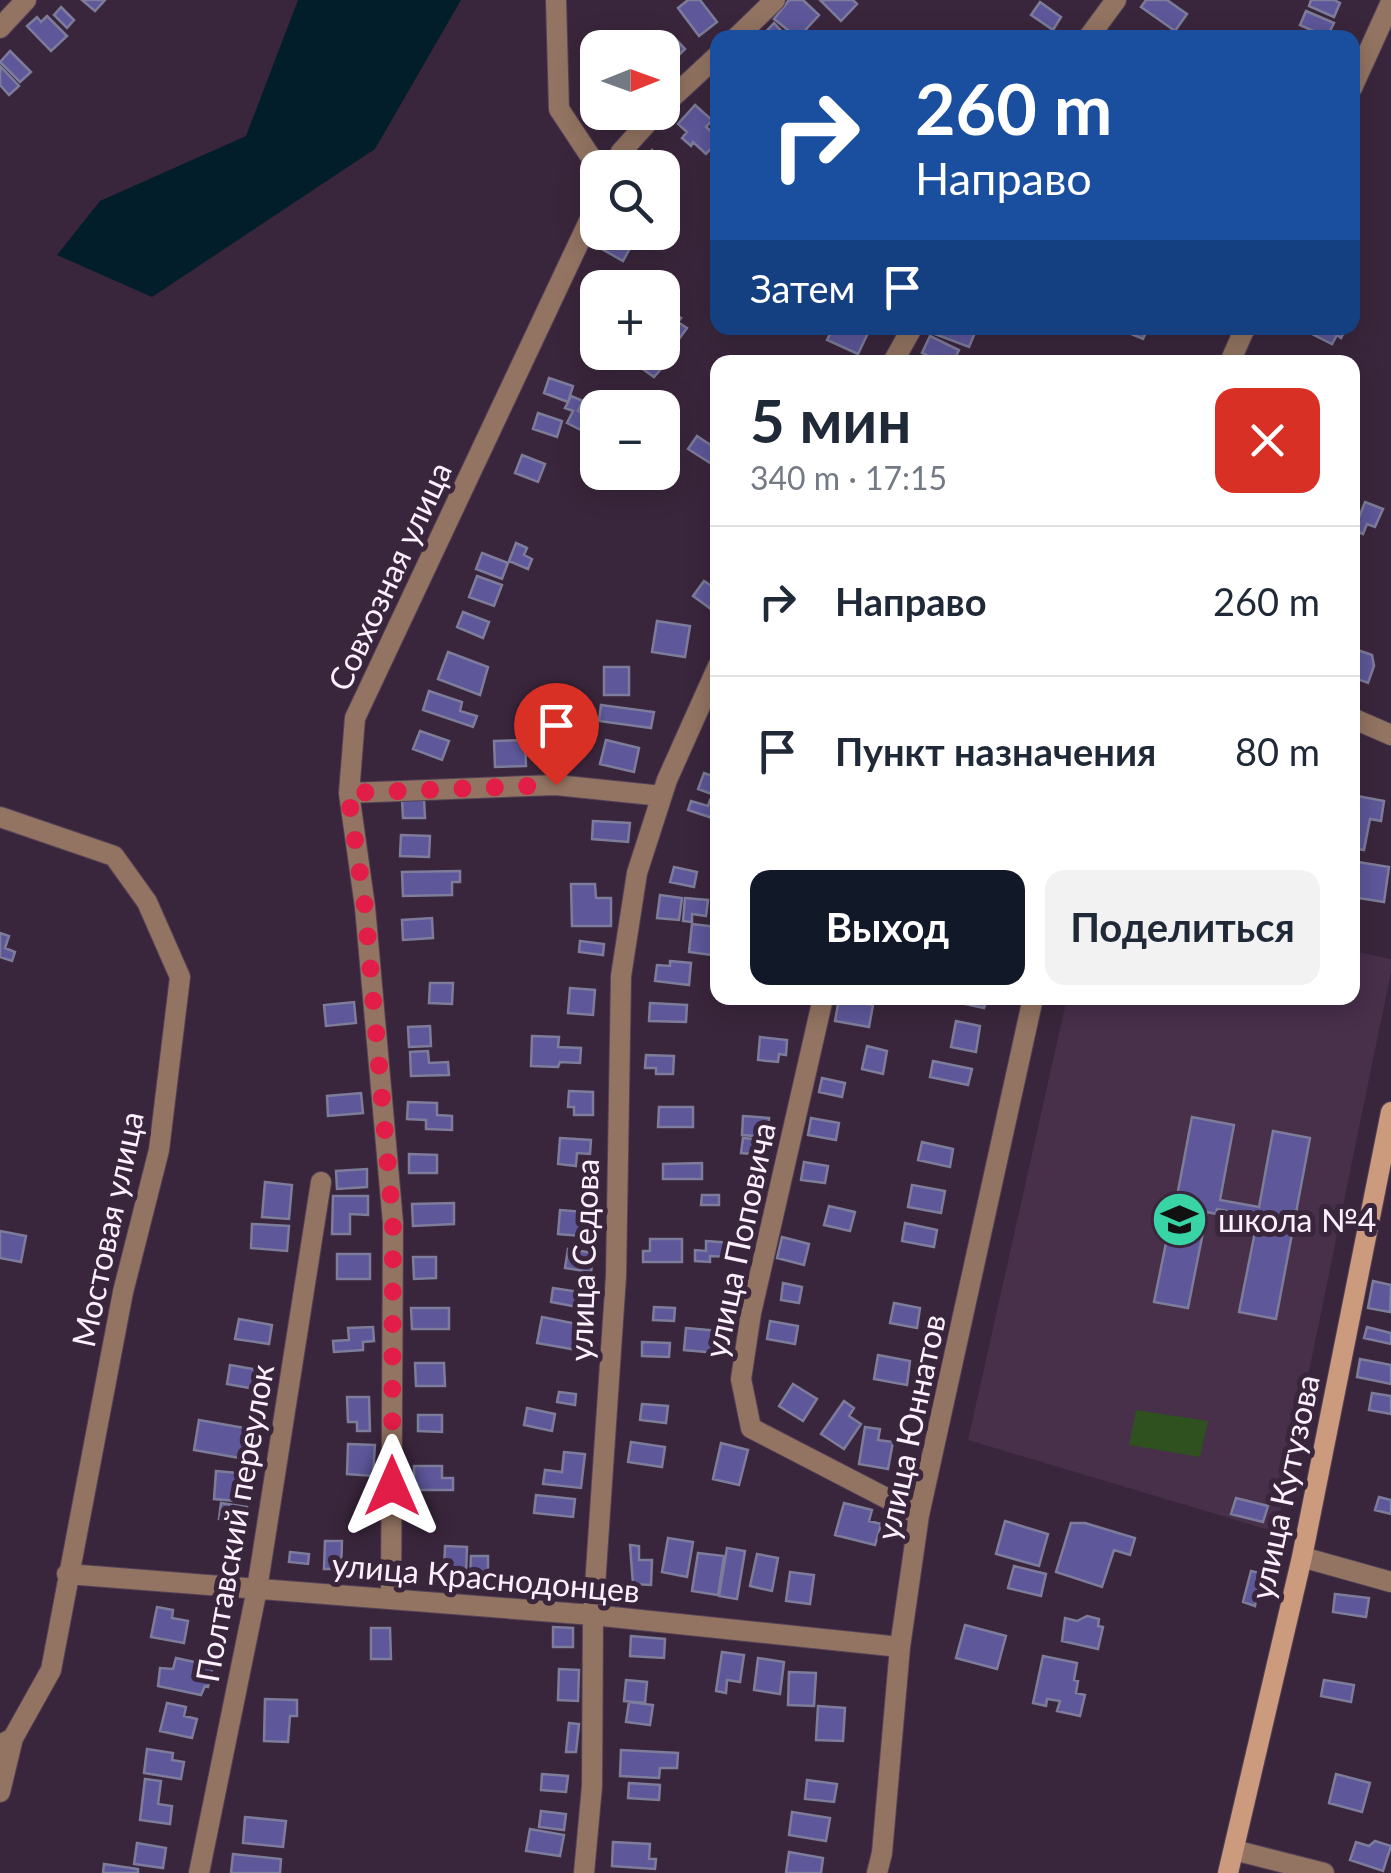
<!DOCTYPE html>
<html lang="ru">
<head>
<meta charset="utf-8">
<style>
	body { margin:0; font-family:Lato,sans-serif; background:#f2f2f3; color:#1f2937; height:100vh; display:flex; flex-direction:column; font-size:38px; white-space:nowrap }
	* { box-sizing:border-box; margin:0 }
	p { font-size:32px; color:#747a83 }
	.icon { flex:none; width:55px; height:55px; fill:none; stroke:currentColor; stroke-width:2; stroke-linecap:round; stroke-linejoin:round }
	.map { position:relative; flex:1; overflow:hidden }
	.side { position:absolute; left:710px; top:355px; width:650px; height:650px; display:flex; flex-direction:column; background:#fff; border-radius:20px; box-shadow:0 5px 25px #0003 }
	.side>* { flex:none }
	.banner { position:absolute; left:710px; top:30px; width:650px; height:305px; border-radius:20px; box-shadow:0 5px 25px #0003; background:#1a4fa0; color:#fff; overflow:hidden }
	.needle { width:65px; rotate:89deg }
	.controls { position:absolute; left:580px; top:30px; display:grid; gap:20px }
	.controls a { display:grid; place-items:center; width:100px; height:100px; border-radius:20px; background:#fff; box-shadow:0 5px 25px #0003; font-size:50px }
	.pin { position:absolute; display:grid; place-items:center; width:85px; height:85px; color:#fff; margin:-102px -42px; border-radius:50% 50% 50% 0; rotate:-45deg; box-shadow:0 0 10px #0007 }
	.pin .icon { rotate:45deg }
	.me { position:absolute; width:110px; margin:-55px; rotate:0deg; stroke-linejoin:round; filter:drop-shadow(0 0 8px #0008) }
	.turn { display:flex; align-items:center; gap:35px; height:210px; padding:0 40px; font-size:45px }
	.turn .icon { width:130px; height:130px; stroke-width:2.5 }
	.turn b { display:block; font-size:70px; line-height:85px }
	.then { display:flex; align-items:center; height:95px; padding:0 40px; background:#0003; gap:20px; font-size:38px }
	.round { display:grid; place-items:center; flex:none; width:105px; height:105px; border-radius:20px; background:#f2f2f3 }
	.overview { display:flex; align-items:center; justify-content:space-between; height:170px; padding:0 40px }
	h1 { font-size:60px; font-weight:700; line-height:75px }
	.button { display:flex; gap:20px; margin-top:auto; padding:20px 40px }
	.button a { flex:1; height:115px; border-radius:20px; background:#111827; color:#fff; font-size:40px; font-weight:700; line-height:115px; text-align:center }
	.button a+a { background:#f2f2f3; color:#1f2937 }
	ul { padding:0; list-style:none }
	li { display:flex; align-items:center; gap:30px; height:150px; padding:0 40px; border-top:2px solid #e0e1e3 }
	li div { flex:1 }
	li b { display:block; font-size:38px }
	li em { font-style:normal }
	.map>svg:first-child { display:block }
</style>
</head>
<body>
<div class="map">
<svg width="1391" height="1873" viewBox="0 0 1391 1873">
	<rect width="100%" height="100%" fill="#3a263c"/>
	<path fill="#482f4a" d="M1353,951L1391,959V972L1276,1532L968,1440L1067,998H1352Z"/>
	<path fill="#2e511f" d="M1136,1410L1208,1421L1200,1457L1129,1445Z"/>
	<path fill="#021e2b" d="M298,0H461L375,149L152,297L57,255L100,201L246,136Z"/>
	<path fill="#5e579a" stroke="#7d7c9a" stroke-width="2.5" d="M82,0H105L95,11Z
		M688,0H700L717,22L699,36L678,8Z
		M789,0H803L819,15L798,38L774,19Z
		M820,0H853L857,4L841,21Z
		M1146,0H1167L1187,14L1175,31L1141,7Z
		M1311,0H1334L1340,3L1334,17L1309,6Z
		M1040,2L1061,17L1053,30L1031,15Z
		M61,7L74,20L67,28L54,15Z
		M1306,11L1334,23L1327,37L1300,25Z
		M47,16L67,36L51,51L27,26L37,17L41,22Z
		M774,23L788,38H760Z
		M673,36L685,49L666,68L662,64V48H648L659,37L666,44Z
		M10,51L31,72L20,82L0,62Z
		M0,66L19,86L9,95L0,85Z
		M695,105L712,120L706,127L716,135L712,140L716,143L706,154L693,142L691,146L682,138L687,132L678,124Z
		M652,150L676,168L667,181L662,178V168H649L643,163Z
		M599,232H617L634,241L623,261L593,244Z
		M662,305L681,318L678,322L687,328L679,339L662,327Z
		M833,328H861L869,331L858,354L827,340Z
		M934,328H977L969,347L932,333Z
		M1126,328H1148L1143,339L1124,331Z
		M1300,328H1346L1341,338L1337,335L1332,344Z
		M930,336L959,350L953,362H941L922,353Z
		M619,352H650L654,356L651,359L662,368L654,377Z
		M549,378L573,386L568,402L544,393Z
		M571,396L583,401L578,411L594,419L587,433L567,423L573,411L565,408Z
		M538,413L562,421L557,437L533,429Z
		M697,436L718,450V468L688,449Z
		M522,455L545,464L538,482L515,473Z
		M1365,502L1383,509L1375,527L1367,524L1363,534L1354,530Z
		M516,543L527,548L524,555L532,559L528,569L509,561Z
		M482,553L508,563L502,579L476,569Z
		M477,576L502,585L494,606L469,597Z
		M704,581L718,590L715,612L693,596Z
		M463,612L489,622L483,638L457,627Z
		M657,621L690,626L685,657L652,652Z
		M1352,648L1372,655L1374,666L1368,683L1352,677Z
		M448,652L488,667L480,695L438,679Z
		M604,667H629V695H604Z
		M429,691L462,702L460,711L477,716L473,727L423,710Z
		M601,705L654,712L651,728L599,721Z
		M420,731L449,741L442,760L413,749Z
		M525,740L526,766L495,767L494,741Z
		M606,740L639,748L634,772L600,764Z
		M704,773L718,778L717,796L698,789Z
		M1352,795L1384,801L1381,821L1370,819L1364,850L1352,848Z
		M402,799H424L425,818H403Z
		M710,800L718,802L715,819L688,810L691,801L708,806Z
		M593,821L630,823L628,842L592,839Z
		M401,835L430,836L429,857L400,856Z
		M1358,862L1389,867L1384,902L1352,897Z
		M674,867L697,872L694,887L670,882Z
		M460,871V882H452V895L403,896L402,872Z
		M571,884H595L596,898H611V926H572Z
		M660,895L682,898L679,920L657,918Z
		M685,898L708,900L706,916L692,914V922L683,921Z
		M432,918L433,938L403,940L402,920Z
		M692,924L718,927V946L713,945L712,955L689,952Z
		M0,933L9,936L5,948L15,952L12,961L0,957Z
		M580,941L604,944L603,955L579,952Z
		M670,961L691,963L689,985L655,981L657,965L670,966Z
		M430,983H453L452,1004L429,1003Z
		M570,988L595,990L593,1015L568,1013Z
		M963,998H987L984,1008L961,1003Z
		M839,999L873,1005L869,1027L835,1021Z
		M354,1002L356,1023L326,1026L324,1005Z
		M650,1003L687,1005L686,1022L649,1021Z
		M956,1021L980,1026L976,1052L951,1047Z
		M430,1026L431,1046L409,1047L408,1027Z
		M532,1036L559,1037L558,1047L581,1048L580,1063L560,1062L558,1067L531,1066Z
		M760,1037L787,1040L786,1055L779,1054L778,1062L758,1060Z
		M867,1046L887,1051L883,1074L862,1069Z
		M428,1051L429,1063L448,1062L449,1075L411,1076L410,1052Z
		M646,1055L674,1056L673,1074H656V1068H645Z
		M933,1061L972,1069L968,1085L930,1077Z
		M822,1078L845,1083L842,1097L819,1092Z
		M569,1091L593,1092V1115H574V1107H568Z
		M361,1093L363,1113L328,1116L327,1096Z
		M408,1102L437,1103V1115L452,1116V1130L426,1129V1120L407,1119Z
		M659,1107H693V1127H658Z
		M743,1116L769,1118L768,1137L742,1135Z
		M1192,1117L1234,1125L1220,1200L1259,1207L1273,1131L1310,1138L1276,1319L1239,1312L1258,1217L1217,1209L1216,1214L1207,1212L1188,1308L1154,1302L1167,1238L1175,1240L1182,1208L1175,1207Z
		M811,1118L839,1123L836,1140L808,1135Z
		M560,1138L591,1140L590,1154L577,1153L576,1166L558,1164Z
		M743,1138L765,1140L764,1155L741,1153Z
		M922,1142L953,1149L950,1167L918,1160Z
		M409,1154L437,1155V1173H409Z
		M804,1162L828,1166L825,1183L801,1180Z
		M702,1163V1179H663V1164Z
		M367,1169V1187L337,1189L336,1171Z
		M265,1182L292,1185L289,1219L262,1217Z
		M912,1185L945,1191L941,1213L908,1207Z
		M702,1195H719V1205H701Z
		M333,1196H368V1215L350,1214V1234H332Z
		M454,1203V1224L413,1226L412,1204Z
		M829,1206L855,1212L850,1231L824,1225Z
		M560,1210L583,1212L581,1236L558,1234Z
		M905,1223L937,1230L934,1247L902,1241Z
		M252,1224L289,1226L287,1251L251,1248Z
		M0,1231L26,1236L21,1262L0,1258Z
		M782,1237L809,1244L804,1265L777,1258Z
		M650,1239H682V1262H643V1251H650Z
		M706,1241L732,1243L731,1257L710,1256V1262L695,1261V1250L706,1251Z
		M568,1249L594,1253L591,1272L565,1268Z
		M337,1254H370V1279H337Z
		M413,1257H436V1278L414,1279Z
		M1373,1281L1391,1285L1390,1312L1368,1308Z
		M783,1283L802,1287L799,1303L781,1300Z
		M553,1288L586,1293L583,1308L551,1302Z
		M894,1303L920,1308L917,1328L890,1323Z
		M654,1307L675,1308L674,1321L653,1320Z
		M411,1308H449V1329H412Z
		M542,1317L582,1325L577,1350L537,1343Z
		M239,1319L272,1325L269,1344L235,1339Z
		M770,1321L798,1326L795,1344L767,1339Z
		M373,1327L374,1341L363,1342V1350L334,1352L333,1341L349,1340L348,1328Z
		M1367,1327L1391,1333V1344L1364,1338Z
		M686,1328L719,1331L717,1353L684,1350Z
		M642,1342L670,1343L669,1357L642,1356Z
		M878,1355L910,1361L907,1385L874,1379Z
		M1360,1359L1391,1365V1384L1357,1377Z
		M415,1363H444L445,1386H416Z
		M230,1365L264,1371L261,1390L227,1384Z
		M793,1384L817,1399L803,1421L779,1406Z
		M559,1392L576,1394L575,1405L557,1402Z
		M1372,1393L1391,1396V1414L1369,1410Z
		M347,1397H369L370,1431H357V1422H348Z
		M844,1401L854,1408L849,1416L861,1424L844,1449L821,1434Z
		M642,1404L668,1406L666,1423L640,1420Z
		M527,1408L555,1414L552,1431L524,1425Z
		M418,1415H442V1432L418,1431Z
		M199,1420L256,1430L251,1460L194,1450Z
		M865,1427L880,1429L878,1440L893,1442L888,1469L859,1464Z
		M631,1442L665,1447L662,1467L628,1462Z
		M721,1443L748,1450L739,1485L713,1479Z
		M348,1444L375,1445L373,1476L347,1474Z
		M564,1452L585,1454L581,1488L543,1484L545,1470L562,1472Z
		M414,1466H442V1478H453V1490H414Z
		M216,1471L248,1474L246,1502L214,1499Z
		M536,1495L575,1499L573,1517L534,1513Z
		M1379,1497L1391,1500V1514L1375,1510Z
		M1236,1498L1268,1506L1263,1522L1231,1514Z
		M221,1503L247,1507L244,1523L219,1519Z
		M844,1503L872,1510L869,1521L881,1524L875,1545L835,1535Z
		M1005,1521L1048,1534L1039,1566L996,1554Z
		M1071,1523H1085L1135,1538L1130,1555L1114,1550L1102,1587L1056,1572Z
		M668,1538L693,1542L687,1577L662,1572Z
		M325,1541H342L341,1569H324Z
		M630,1545L639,1546V1560H652L651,1585L633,1584Z
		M445,1546L467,1547L466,1574H444Z
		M727,1548L745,1551L737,1599L719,1596Z
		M290,1552L309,1554L308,1564L289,1562Z
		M698,1553L724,1556L718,1595L692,1591Z
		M757,1554L778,1558L772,1591L750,1586Z
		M471,1556H488V1580H470Z
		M1014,1566L1046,1574L1041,1596L1008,1588Z
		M1251,1571L1260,1573L1255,1606L1243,1602Z
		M790,1572L814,1575L810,1604L786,1601Z
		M1335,1594L1369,1598L1366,1617L1333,1612Z
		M157,1607L173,1610L172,1618L188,1621L184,1643L151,1637Z
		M1087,1616L1099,1619L1098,1626L1103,1627L1098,1649L1062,1641L1065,1618L1077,1621Z
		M965,1625L1006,1636L997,1669L956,1658Z
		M553,1627L573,1628V1647H553Z
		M371,1628H390L391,1659H371Z
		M631,1636L665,1639L664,1658L630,1656Z
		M722,1652L744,1655L740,1682L727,1680L726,1693L716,1691Z
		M1043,1656L1077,1663L1074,1680L1078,1681L1076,1693L1085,1695L1080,1716L1057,1711L1060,1701L1047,1699L1046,1706L1033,1703Z
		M176,1658L213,1666L208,1687L205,1686L201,1695L158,1686L160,1668L173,1669Z
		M758,1658L784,1662L780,1694L754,1690Z
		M559,1669L579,1670L578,1701L558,1700Z
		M789,1672L816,1673L814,1706L788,1705Z
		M626,1680L647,1682L645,1703L624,1701Z
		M1324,1680L1354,1685L1351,1702L1321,1696Z
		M265,1699L297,1700V1716H290L288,1742L264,1741Z
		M629,1702L653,1705L650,1725L626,1722Z
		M167,1703L186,1707L184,1716L197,1719L192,1738L160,1731Z
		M818,1706L845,1708L843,1741L816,1740Z
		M569,1723L579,1724L576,1752H566Z
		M147,1749L173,1753L172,1760L184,1762L181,1779L144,1773Z
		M621,1750L678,1753L677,1768H660L659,1778L620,1776Z
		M542,1774L568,1776L566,1792L541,1790Z
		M1336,1774L1370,1783L1362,1812L1329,1803Z
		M145,1779L161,1781L158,1804L172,1806L170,1824L140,1820Z
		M807,1780L837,1784L834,1802L805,1799Z
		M629,1783L660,1785L659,1800L628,1798Z
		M541,1811L566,1814L564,1830L539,1827Z
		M792,1812L830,1818L826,1841L789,1835Z
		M245,1817L286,1821L283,1847L243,1843Z
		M530,1829L564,1835L560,1856L526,1851Z
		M1375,1841L1391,1846L1383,1871L1350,1860L1356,1842L1369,1846Z
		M613,1842L650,1844L649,1859H656L655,1869L612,1866Z
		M137,1843L166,1848L163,1868L134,1864Z
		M789,1852L823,1858L821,1873H786Z
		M233,1854L281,1859L280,1873H231Z
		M104,1864L138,1869V1873H103Z"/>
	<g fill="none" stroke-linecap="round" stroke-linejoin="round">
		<defs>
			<path id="minor" d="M556,0L559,109L598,168
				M0,28L26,0
				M736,38L775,0
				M1088,38L1116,0
				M1352,88L1391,2
				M662,107L718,55
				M613,168L621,152L657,112
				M893,362L912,328
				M1230,362L1245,328
				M1352,718L1391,735
				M349,793L556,785L662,796
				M0,817L114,856L147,902L180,977L159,1150L123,1292L51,1670L13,1738L0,1745
				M823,998L751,1313L741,1379L751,1428L919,1515
				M1302,1557L1391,1582
				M67,1574L593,1615L900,1647
				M391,1599L393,1223L365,907L349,793L355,718L598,202
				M0,1792L13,1738
				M1234,1850L1324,1873
				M199,1873L257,1589L321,1182
				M584,1873L592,1786L593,1615L616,1276L621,976L637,873L667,780L718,666
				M877,1873L882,1853L900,1647L919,1515L1033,998"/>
			<path id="secondary" d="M1228,1873L1302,1557L1391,1112"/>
		</defs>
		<use href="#minor" stroke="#554257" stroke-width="22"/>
		<use href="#secondary" stroke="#554257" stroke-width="22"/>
		<use href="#minor" stroke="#937462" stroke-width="20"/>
		<use href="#secondary" stroke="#cc9b7e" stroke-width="20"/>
	</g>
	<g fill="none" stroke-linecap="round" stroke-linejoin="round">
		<path stroke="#e11d48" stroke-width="18" stroke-dasharray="0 32.4" d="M392,1486L393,1223L365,907L348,793L556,785"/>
	</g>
	<defs>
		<symbol id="school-disc" viewBox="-11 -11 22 22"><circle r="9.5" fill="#38d4a6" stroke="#3a263c"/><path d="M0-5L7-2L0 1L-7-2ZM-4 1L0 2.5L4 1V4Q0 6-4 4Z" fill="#111"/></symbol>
	</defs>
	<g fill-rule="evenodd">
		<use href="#school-disc" x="1148" y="1188" width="63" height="63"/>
	</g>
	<g text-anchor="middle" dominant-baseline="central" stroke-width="10" stroke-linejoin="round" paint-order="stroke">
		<g font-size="32" fill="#fdf0fe" stroke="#3a263c">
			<text transform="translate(389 576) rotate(-65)">Совхозная улица</text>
			<text transform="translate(107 1229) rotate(-78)">Мостовая улица</text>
			<text transform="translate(739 1240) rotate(-78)">улица Поповича</text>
			<text transform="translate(583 1260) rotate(-88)">улица Седова</text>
			<text transform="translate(910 1427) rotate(-78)">улица Юннатов</text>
			<text transform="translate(1284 1487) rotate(-78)">улица Кутузова</text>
			<text transform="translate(234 1523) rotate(-80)">Полтавский переулок</text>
			<text transform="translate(486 1577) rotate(5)">улица Краснодонцев</text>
		</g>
		<g font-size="32" fill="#fdf0fe" stroke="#3a263c" text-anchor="start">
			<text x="1218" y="1219">школа №4</text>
		</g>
	</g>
</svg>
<div class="controls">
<a><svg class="needle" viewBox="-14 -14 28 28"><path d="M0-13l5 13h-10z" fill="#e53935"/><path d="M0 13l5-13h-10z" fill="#747a83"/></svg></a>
<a><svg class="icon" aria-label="search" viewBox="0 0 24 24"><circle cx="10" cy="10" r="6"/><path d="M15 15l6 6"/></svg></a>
<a>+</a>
<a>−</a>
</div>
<div class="pin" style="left:556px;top:785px;background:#d93025"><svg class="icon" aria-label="arrive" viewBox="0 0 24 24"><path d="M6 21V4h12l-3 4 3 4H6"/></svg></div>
<svg class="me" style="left:392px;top:1486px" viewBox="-20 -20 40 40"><path d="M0-17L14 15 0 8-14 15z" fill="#e11d48" stroke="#fff" stroke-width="4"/></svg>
<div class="banner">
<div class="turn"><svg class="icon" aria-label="right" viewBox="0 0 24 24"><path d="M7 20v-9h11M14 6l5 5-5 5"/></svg><div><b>260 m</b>Направо</div></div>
<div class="then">Затем<svg class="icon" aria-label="arrive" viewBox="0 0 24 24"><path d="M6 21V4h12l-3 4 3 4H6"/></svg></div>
</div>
<section class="side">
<div class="overview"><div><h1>5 мин</h1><p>340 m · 17:15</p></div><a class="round" style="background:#d93025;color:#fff"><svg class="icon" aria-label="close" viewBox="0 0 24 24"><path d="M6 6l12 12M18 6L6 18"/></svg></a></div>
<ul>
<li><svg class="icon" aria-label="right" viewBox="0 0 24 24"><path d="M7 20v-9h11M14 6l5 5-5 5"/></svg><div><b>Направо</b></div><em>260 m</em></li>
<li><svg class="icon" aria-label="arrive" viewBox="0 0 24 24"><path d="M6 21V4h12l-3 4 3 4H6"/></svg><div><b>Пункт назначения</b></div><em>80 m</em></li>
</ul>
<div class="button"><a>Выход</a><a>Поделиться</a></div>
</section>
</div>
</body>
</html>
